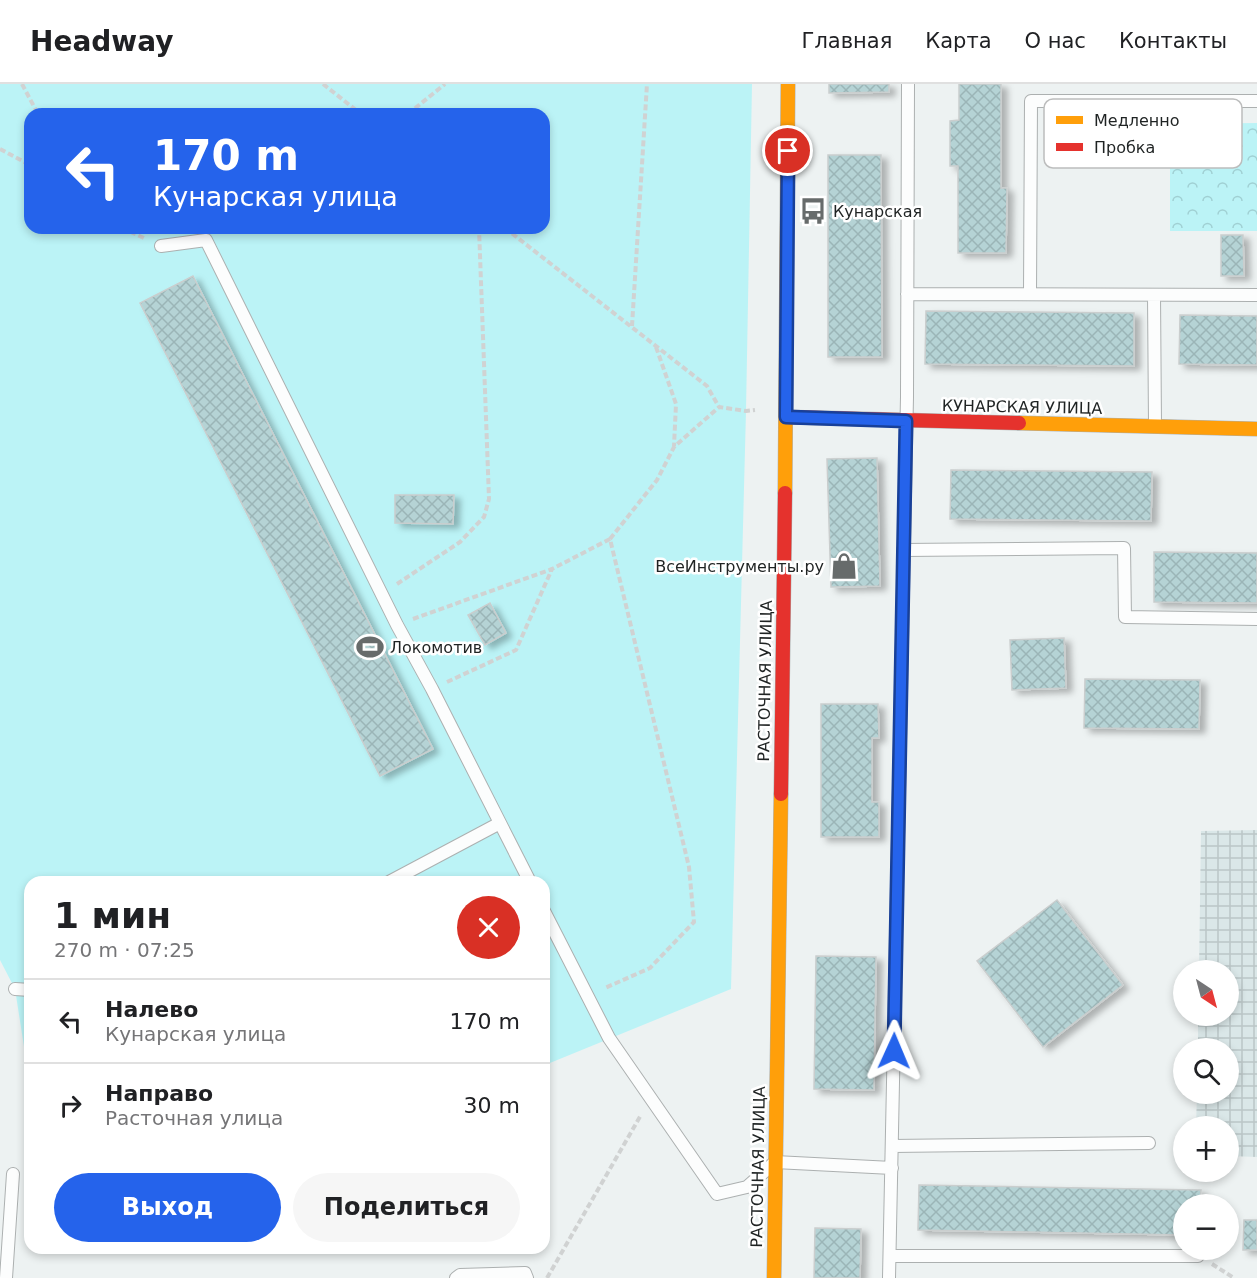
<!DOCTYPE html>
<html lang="ru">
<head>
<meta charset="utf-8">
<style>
	body { margin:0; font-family:"DejaVu Sans",sans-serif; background:#f6f6f6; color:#202124; height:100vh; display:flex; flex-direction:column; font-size:22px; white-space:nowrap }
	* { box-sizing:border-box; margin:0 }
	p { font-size:20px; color:#757577 }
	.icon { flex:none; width:33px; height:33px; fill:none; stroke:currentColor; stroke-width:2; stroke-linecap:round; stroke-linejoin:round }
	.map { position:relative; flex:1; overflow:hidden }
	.details { position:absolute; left:24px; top:792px; width:526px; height:378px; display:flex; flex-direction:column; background:#fff; border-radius:18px; box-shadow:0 3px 9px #0003 }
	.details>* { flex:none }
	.hud { position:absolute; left:24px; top:24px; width:526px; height:126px; border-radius:18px; box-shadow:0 3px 9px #0003; background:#2563eb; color:#fff; overflow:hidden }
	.needle { width:39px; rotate:144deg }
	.controls { position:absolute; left:1173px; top:876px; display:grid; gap:12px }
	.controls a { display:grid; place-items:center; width:66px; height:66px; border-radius:50%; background:#fff; box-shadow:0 3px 9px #0003; font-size:30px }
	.pin { position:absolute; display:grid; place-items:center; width:51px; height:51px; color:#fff; margin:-26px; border:3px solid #fff; border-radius:50%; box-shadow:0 2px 6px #0007 }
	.me { position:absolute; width:66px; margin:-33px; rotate:1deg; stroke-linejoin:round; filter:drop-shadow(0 0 4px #0008) }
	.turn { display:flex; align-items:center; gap:21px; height:126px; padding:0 30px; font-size:27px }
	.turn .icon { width:78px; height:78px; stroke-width:2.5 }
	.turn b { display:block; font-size:42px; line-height:51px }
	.round { display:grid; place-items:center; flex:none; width:63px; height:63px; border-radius:32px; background:#f6f6f6 }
	.headline { display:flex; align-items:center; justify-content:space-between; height:102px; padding:0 30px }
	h1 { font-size:36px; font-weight:700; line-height:45px }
	.primary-button { display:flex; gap:12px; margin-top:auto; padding:12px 30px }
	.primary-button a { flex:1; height:69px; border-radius:36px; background:#2563eb; color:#fff; font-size:24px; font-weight:700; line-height:69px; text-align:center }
	.primary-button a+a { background:#f6f6f6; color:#202124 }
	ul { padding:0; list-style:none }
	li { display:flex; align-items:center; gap:18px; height:84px; padding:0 30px; border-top:2px solid #e0e0e0 }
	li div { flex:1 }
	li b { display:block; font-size:22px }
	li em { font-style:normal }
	header { display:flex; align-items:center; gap:36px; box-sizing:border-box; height:84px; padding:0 30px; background:#fff; border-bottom:2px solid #e0e0e0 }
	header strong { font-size:28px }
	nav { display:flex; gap:33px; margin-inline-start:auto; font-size:21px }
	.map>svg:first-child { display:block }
</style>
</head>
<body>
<header>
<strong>Headway</strong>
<nav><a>Главная</a><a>Карта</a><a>О нас</a><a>Контакты</a></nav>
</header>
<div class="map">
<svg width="1257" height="1194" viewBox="0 0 1257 1194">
	<defs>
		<pattern id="industrial-grid" width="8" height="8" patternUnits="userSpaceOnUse" patternTransform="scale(1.5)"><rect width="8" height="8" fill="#dae7e8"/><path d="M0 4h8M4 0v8" fill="none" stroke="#bbc6c7"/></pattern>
		<pattern id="park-crowns" width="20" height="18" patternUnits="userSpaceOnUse" patternTransform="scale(1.5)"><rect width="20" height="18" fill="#bbf3f6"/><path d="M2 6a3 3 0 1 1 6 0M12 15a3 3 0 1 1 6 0" fill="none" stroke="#a0d0d3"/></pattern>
		<pattern id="building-cross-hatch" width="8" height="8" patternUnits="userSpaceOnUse" patternTransform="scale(1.5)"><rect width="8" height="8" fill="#b5d3d5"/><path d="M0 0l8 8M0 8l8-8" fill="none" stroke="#9bb5b7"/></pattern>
		<filter id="shadow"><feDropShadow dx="6" dy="4" stdDeviation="3" flood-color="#0004"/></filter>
	</defs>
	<rect width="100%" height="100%" fill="#edf2f2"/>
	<path fill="url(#industrial-grid)" d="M1257,746V1073L1229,1072L1228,1042H1196L1197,1010H1228V964H1198V932H1228V886H1199L1201,747Z"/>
	<path fill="url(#park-crowns)" d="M1257,39V147H1170V40Z"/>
	<path fill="#bbf3f6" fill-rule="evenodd" d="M0,0H752L746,327L731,905L545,981L544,798H30V1001L15,905L0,876ZM30,30H544V144H30Z"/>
	<path fill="url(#building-cross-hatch)" stroke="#cacece" stroke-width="1.5" filter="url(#shadow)" d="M829,0H889V8L829,9Z
		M959,0H1001V104H1007L1006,169H958V82H950V37L959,36Z
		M828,71H881L882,273H828Z
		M1221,151H1243L1244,192H1221Z
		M193,192L433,665L380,692L140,219Z
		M926,227L1134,229V282L925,280Z
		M1180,231L1257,232V281L1179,280Z
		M877,374L880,502L831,503L827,375Z
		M951,386L1152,388L1151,437L950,435Z
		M395,411H454L453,440L395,439Z
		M1154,468L1257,469V519L1154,518Z
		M490,519L506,549L485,561L468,531Z
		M1064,554L1066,604L1012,606L1010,556Z
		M1085,595L1200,596L1199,645L1084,644Z
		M821,620H878L879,654H872V718H879V753H821Z
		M1057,816L1123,901L1043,963L977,877Z
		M816,872L876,873L874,1006L814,1005Z
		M919,1101L1201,1106L1200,1120H1184V1151L918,1146Z
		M1244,1136H1257V1166H1243Z
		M815,1144L861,1145L860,1194H814Z"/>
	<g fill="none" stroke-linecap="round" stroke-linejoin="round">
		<defs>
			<path id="lane" d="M161,162L206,156L397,541L432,605L530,798
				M907,210L1257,211
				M1030,210L1031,17H1257
				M1154,211L1155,341
				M903,466L1124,464L1125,533L1257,535
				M389,798L500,739
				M544,827L609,954L717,1110L747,1103L775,1078L892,1084
				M15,905L30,906
				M892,1062L1149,1059
				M890,1172H1198
				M6,1194L13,1090
				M456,1194L460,1191L525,1189L527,1194
				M889,1194L907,313L908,0"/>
			<path id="slow" d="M1019,339L1257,345
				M785,409L788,0
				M774,1194L781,710"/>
			<path id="jam" d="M786,333L1019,339
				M781,710L785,409"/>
		</defs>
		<use href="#lane" stroke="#acb0b0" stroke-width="14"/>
		<use href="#slow" stroke="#acb0b0" stroke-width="15"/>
		<use href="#jam" stroke="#acb0b0" stroke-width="15"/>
		<path stroke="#d0d2d2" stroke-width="4" stroke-dasharray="6 3" stroke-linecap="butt" d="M22,0L38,30
			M323,0L361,30
			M408,30L445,0
			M0,65L30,81
			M122,144L146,155
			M505,144L707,302L719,323
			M632,242L647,0
			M656,263L676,320L674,362
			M610,455L657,396L674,363L719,323L746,327L755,326
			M397,500L460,458L484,433L489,415L479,144
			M413,535L552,485L610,455L689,783L694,838L650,884L605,904
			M447,598L516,566L552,485
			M1212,1180L1234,1194
			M547,1194L641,1031"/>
		<use href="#lane" stroke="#fcfdfd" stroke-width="12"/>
		<use href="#slow" stroke="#ff9f0a" stroke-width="14"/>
		<use href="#jam" stroke="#e5322d" stroke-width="14"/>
	</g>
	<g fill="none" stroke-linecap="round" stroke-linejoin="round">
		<defs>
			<path id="route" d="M788,67L786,333L906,337L894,967"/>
		</defs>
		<use href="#route" stroke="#184099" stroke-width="15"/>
		<use href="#route" stroke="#2563eb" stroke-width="10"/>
	</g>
	<defs>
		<symbol id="bus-bare" viewBox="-9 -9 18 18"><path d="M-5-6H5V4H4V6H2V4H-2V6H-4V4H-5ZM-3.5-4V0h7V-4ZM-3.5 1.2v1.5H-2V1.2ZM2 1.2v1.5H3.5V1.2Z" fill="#676b6b" stroke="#fff" stroke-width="2.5" paint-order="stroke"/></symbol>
		<symbol id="shop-bare" viewBox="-9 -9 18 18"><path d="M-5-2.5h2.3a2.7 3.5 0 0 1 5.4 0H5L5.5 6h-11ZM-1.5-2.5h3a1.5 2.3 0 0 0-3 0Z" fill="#676b6b" stroke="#fff" stroke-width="2.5" paint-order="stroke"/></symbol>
		<symbol id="stadium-bare" viewBox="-9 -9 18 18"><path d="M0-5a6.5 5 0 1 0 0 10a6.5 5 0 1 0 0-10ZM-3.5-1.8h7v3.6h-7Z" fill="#676b6b" stroke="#fff" stroke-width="2.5" paint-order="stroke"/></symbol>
	</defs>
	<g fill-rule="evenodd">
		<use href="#bus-bare" x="794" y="108" width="38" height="38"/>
		<use href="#shop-bare" x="825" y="463" width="38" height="38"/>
		<use href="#stadium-bare" x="351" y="544" width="38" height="38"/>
	</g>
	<g text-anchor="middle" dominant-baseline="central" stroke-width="5" stroke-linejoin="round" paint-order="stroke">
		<g font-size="16" fill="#1f2323" stroke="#fff" text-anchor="start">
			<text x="833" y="127">Кунарская</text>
			<text x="824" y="482" text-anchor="end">ВсеИнструменты.ру</text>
			<text x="390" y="563">Локомотив</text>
		</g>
		<g font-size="16" fill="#1f2323" stroke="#fff">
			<text transform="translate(1022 323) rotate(1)">КУНАРСКАЯ УЛИЦА</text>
			<text transform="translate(765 597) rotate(-89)">РАСТОЧНАЯ УЛИЦА</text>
			<text transform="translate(758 1083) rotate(-89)">РАСТОЧНАЯ УЛИЦА</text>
		</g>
	</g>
	<rect x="1044" y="15" width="198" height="69" rx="9" fill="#fff" stroke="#bcbdbd" stroke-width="1.5"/>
	<rect x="1056" y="32" width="27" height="8" fill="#ff9f0a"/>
	<rect x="1056" y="59" width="27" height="8" fill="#e5322d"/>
	<g font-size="16" fill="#1f2323">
		<text x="1094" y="42">Медленно</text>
		<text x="1094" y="69">Пробка</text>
	</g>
</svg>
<div class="controls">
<a><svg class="needle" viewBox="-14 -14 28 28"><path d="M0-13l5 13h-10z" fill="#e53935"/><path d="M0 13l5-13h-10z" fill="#757577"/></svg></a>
<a><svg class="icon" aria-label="search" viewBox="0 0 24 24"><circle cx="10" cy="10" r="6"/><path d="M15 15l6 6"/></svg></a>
<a>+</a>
<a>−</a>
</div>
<div class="pin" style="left:788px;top:67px;background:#d93025"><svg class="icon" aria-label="arrive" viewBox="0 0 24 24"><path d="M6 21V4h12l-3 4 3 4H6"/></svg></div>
<svg class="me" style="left:894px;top:967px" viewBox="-20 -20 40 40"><path d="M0-17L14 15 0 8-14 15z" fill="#2563eb" stroke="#fff" stroke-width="4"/></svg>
<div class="hud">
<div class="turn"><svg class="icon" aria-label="left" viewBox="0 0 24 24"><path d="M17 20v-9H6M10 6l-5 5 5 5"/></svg><div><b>170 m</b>Кунарская улица</div></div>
</div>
<section class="details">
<div class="headline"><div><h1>1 мин</h1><p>270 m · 07:25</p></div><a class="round" style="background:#d93025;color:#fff"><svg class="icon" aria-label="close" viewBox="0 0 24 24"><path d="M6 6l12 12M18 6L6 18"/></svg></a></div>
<ul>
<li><svg class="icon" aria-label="left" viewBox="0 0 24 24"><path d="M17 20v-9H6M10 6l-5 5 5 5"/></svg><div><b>Налево</b><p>Кунарская улица</p></div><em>170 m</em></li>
<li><svg class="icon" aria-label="right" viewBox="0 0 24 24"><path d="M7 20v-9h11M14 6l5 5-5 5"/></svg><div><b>Направо</b><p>Расточная улица</p></div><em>30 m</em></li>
</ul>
<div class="primary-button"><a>Выход</a><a>Поделиться</a></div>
</section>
</div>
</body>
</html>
